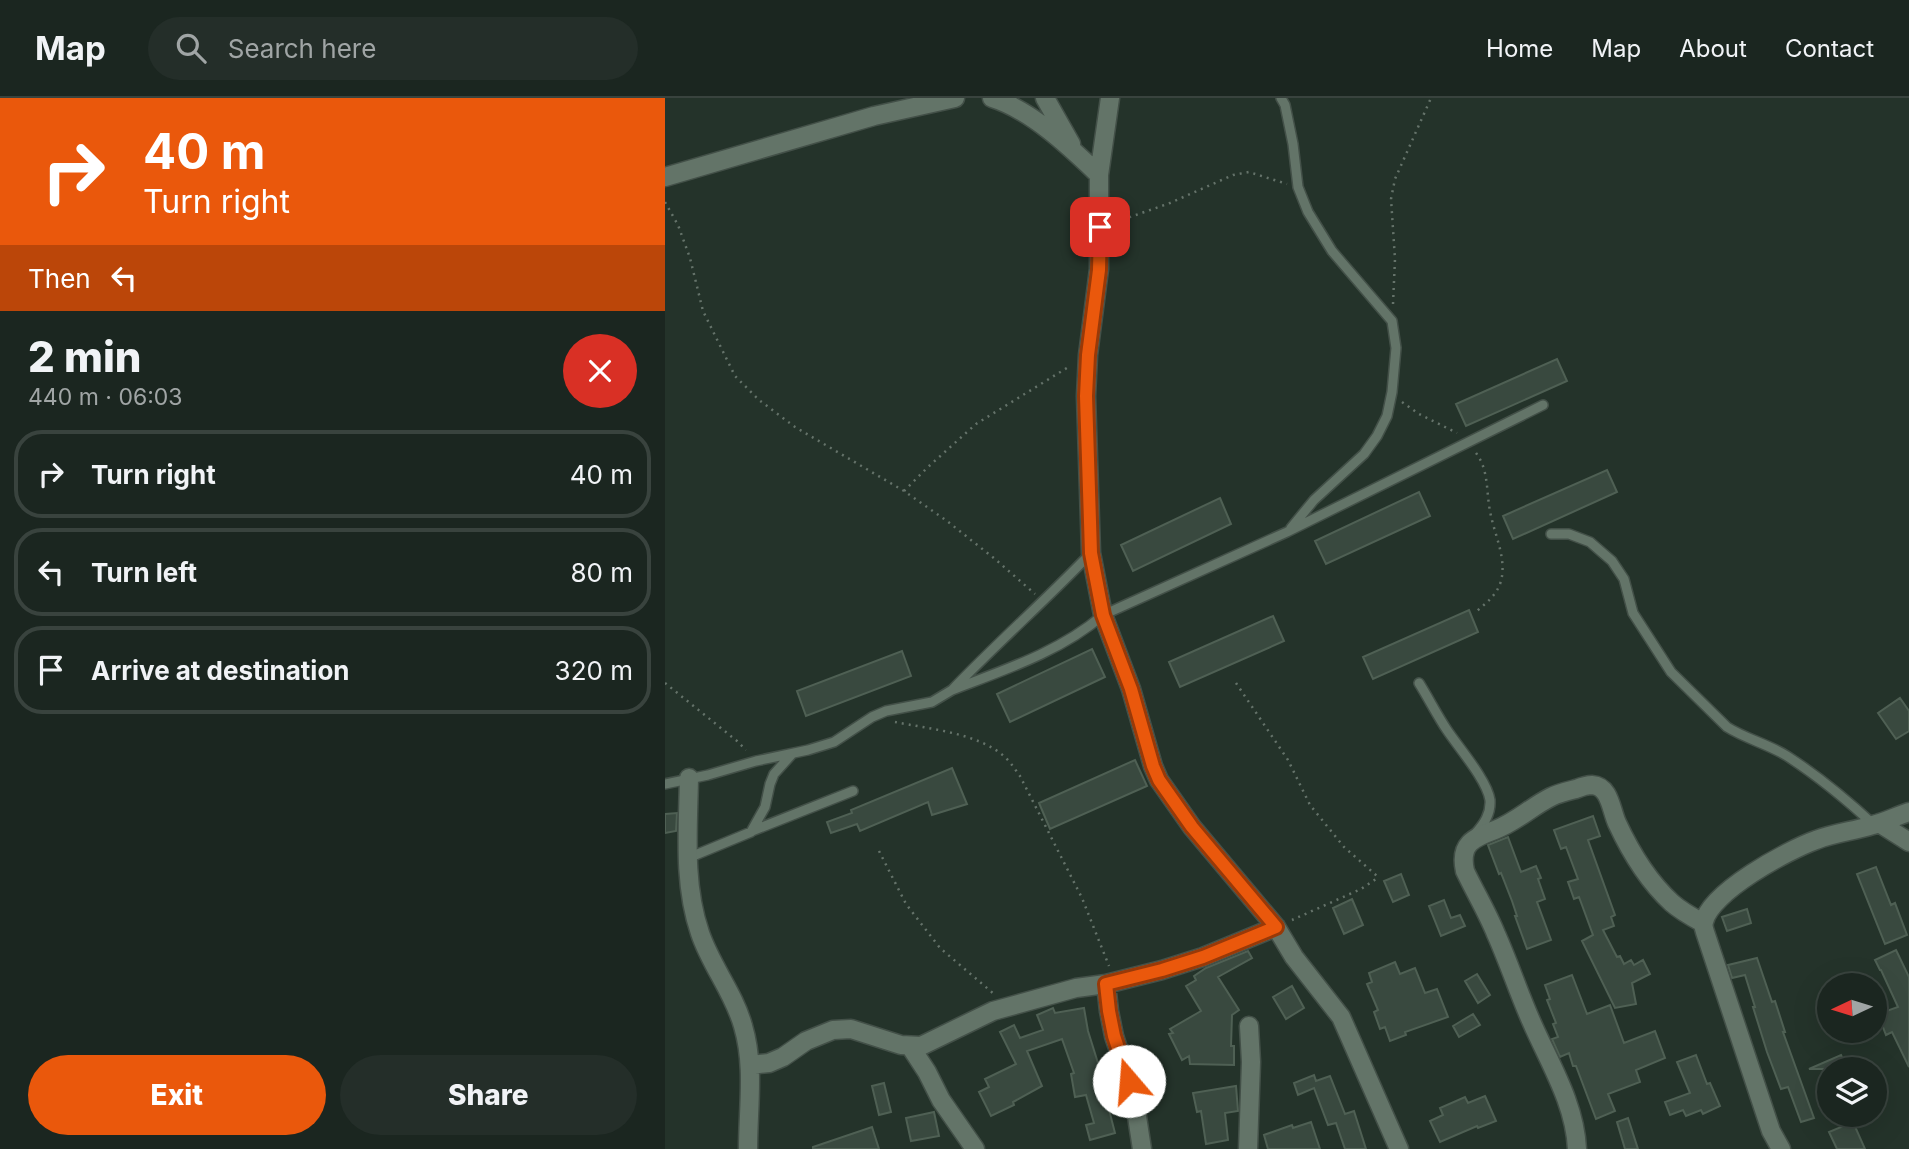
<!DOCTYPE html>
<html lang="en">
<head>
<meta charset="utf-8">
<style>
	body { margin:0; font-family:Inter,sans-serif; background:#242e29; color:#f1f3f6; height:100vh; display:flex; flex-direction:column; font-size:26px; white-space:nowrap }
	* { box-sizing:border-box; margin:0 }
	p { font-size:23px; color:#a0a5a5 }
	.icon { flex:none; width:38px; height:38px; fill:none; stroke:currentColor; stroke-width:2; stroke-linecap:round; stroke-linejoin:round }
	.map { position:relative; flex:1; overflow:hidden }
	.side { display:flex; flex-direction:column; background:#1b2620; width:665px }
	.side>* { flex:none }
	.hud { background:#ea580c; color:#fff; overflow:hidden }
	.needle { width:46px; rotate:266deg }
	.fabs { position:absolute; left:1152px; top:875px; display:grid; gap:14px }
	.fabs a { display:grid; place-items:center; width:70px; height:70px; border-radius:50%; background:#1b2620; box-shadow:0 7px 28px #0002,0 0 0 2px #39433e; font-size:35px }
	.pin { position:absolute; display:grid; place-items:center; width:60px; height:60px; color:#fff; margin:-30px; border-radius:14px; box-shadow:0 4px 10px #0006 }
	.me { position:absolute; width:77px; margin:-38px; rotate:342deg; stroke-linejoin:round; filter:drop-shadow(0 0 5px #0008) }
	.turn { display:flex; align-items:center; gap:24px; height:147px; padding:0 28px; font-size:32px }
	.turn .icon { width:91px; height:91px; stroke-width:2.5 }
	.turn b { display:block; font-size:49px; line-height:60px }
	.then { display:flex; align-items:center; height:66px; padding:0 28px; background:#0003; gap:14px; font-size:26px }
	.round { display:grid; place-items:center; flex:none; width:74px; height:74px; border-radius:37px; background:#242e29 }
	.headline { display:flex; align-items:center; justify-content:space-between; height:119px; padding:0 28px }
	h1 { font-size:42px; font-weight:800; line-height:52px }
	.button { display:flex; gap:14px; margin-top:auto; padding:14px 28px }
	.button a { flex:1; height:80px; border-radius:42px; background:#ea580c; color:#fff; font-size:28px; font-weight:800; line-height:80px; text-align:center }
	.button a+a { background:#242e29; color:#f1f3f6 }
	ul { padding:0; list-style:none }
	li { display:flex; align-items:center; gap:21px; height:88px; margin:0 14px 10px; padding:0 14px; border:4px solid #39433e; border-radius:28px }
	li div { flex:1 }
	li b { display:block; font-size:26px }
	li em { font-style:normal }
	header { display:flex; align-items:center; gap:42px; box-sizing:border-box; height:98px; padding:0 35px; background:#1b2620; border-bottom:2px solid #39433e }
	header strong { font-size:33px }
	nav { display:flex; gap:38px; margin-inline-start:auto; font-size:24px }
	.search { width:490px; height:63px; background:#242e29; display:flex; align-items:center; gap:18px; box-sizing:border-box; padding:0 24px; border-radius:38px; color:#a0a5a5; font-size:26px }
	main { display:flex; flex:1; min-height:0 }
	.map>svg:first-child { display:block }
</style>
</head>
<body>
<header>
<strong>Map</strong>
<div class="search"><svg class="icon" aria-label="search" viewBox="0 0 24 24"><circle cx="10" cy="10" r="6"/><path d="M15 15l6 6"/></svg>Search here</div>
<nav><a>Home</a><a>Map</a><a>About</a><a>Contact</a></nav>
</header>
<main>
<section class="side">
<div class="hud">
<div class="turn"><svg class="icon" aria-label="right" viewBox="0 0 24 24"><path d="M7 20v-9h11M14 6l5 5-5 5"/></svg><div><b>40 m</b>Turn right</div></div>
<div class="then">Then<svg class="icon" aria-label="left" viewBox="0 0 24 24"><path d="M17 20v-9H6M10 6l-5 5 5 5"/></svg></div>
</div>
<div class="headline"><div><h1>2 min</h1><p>440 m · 06:03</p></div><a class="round" style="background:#d93025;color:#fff"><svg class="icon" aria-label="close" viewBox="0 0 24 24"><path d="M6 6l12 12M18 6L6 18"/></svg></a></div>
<ul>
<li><svg class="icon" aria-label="right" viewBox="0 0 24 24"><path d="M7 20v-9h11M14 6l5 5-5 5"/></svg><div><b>Turn right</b></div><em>40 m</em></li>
<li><svg class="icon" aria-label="left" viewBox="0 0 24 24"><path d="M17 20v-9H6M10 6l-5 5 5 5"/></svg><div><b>Turn left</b></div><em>80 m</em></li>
<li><svg class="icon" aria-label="arrive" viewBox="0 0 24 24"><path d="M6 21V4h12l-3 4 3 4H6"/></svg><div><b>Arrive at destination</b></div><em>320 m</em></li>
</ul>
<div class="button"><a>Exit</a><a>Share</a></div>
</section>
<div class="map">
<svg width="1244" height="1051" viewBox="0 0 1244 1051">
	<rect width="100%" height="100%" fill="#24332a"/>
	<path fill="#39493f" stroke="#4f6054" stroke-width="2" d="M892,261L902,283L801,328L791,306Z
		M942,372L952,394L848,441L838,418Z
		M754,394L765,418L661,466L650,443Z
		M555,400L566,426L468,473L456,447Z
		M804,512L813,534L708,581L698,559Z
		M608,518L619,543L515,589L504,564Z
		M427,551L440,579L345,624L332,596Z
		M237,553L246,578L141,618L132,593Z
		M1235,600L1244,613V633L1231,641L1213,615Z
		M470,662L482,688L385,731L374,705Z
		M287,670L302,706L267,717L263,704L195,733L192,726L166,735L162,724L187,715L186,712Z
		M12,715L11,733L0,735V716Z
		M928,718L935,738L923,742L950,817L946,819L949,828L938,832L952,859L955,858L959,866L966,862L969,867L978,862L985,876L967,885L971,906L950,910L917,843L928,837L914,799L909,801L903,784L913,781L901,749L896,751L889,732Z
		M843,739L856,774L871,768L876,780L873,781L880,801L872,804L886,842L862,851L850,818H852L847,803L836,775L834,776L823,747Z
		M1211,769L1226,807L1230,805L1242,837L1220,846L1192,776Z
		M736,776L744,797L728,804L719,783Z
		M687,801L698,827L679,836L668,810Z
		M779,802L786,820L795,817L800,828L776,838L764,808Z
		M1082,811L1086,825L1062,833L1057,819Z
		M1231,852L1244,879V969L1227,934L1221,937L1213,916L1233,909L1216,872H1215L1210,862Z
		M583,853L587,860L553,879L574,912L567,917L566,948H569V967L525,966L524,958L517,962L504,936L508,935L505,931L536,913L521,888L531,882L529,878L541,870Z
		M1092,860L1107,904L1110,903L1120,934H1118L1149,1020L1136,1024L1123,989L1116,991L1102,954L1088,909H1090L1080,877L1067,880L1063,867Z
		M730,864L735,876L750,870L760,895L772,891L783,919L740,934L741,937L725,943L720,929L715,931L709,914L713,912L702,886L707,884L704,875Z
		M812,876L825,897L813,905L800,883Z
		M907,877L922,916L945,907L959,945L990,933L1000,960L971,972L975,984L943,996L950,1013L931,1021L911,968H908L904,955L895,959L887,941L893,939L888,926L891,925L882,902L885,901L880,887Z
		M627,888L639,910L621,921L608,899Z
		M388,910L390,915L419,910L423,933L433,965L441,1000L435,1003L436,1005L442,1004L450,1035L425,1042L421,1027L429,1025L421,997L410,999L406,976L409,975L397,941L362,953L377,988L348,1004L349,1007L326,1018L314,994L324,989L320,981L351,966L335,934L349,927L355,940L378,932L372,917Z
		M808,916L815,927L794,939L788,928Z
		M1031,957L1042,986L1045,985L1055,1008L1038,1016L1036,1012L1021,1018L1018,1012L1005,1017L1000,1004L1025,995L1012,964Z
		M1176,957L1182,971H1144Z
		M649,977L651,983L665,978L680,1016L689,1013L701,1051H680L671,1025L663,1027L649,990L633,997L629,985Z
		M219,985L226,1014L214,1017L207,988Z
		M571,988L573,1013L560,1015L563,1042L541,1046L536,1013L532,1014L528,995Z
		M820,998L831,1023L813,1030L812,1028L775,1044L765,1023L778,1017L775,1010L800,999L803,1005Z
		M269,1014L274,1038L246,1043L241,1020Z
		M963,1020L973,1051H960L952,1024Z
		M646,1024L655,1051H603L599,1037L627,1027L628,1030Z
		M1188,1024L1200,1051H1172L1164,1034Z
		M207,1029L214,1051H148V1049Z"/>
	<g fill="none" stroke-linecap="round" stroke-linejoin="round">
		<defs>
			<path id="service" d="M616,0L620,7L628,46L633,89L643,114L667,153L727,223L731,250L727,294L722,318L712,338L699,356L649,402L626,430
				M886,436H904L925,444L947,463L959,481L968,515L1006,574L1062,629C1081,641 1103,646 1122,658C1153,678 1182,702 1209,727
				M754,585C764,601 772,617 782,632C794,650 822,682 825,702C826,716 819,726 810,736
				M287,592C339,572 395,554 438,517L622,434L878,307
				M0,686L43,677L91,663L143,652L169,644L207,619L221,613L267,604L287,592C332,545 381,502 426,455
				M87,733L188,693
				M23,760L86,734L100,709L105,686L109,676L127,656"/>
			<path id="minor" d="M327,0C366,12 405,49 434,77
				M380,0L406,46
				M445,0L434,77V171L423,257L421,298L426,455L438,517L466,591L488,668L494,682L527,729L611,829L629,859L676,919L734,1051
				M0,79L209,18L290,0
				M24,680C23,732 18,786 35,835C46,868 69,895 78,928C90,968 83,1010 83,1051
				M1214,725L1244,744
				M441,886L444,913L449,938L469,999L477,1051
				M245,948L262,974L276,1002L310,1051
				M85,967L104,965L118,959L141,943L168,932L186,931L236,947L256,948L328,913L411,890L441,886L497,872L538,859L611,829
				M583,1051L586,964L584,928
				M912,1051C910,1006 885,966 867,925C854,896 844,865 831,836C822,814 810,794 800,773C794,746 808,740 830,732C851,724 866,709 886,699C894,695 903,693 911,691C916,689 922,687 927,687C945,688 946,712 952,725C965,753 984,784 1007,805C1016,813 1027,819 1038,825
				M1116,1051L1106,1033L1040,834C1039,831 1038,827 1039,824C1045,794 1123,752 1151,742C1169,735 1189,733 1208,727C1220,724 1232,718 1244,714"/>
		</defs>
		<use href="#service" stroke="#435048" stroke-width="12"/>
		<use href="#minor" stroke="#435048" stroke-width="21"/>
		<path stroke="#65736a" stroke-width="2.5" stroke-dasharray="2 5" stroke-linecap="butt" d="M0,104L13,127L25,160L38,213L70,278L94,302L130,329L239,393L282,423L330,461L370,496
			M451,124L505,105L568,77L584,74L622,86
			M728,206L730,161L726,101L730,81L766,0
			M737,304L754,316L792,335
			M811,355C824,372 821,393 825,413C829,436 842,460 836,483C832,497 822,504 812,513
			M239,393L263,369L311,326L405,268
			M0,585L72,643L81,652
			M571,585L623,662L645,707L679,749L712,778L711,781L696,791L627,822
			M230,624C264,631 315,635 341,660C347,666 351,673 355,678L417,800L444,868
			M214,753L241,806L275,850L329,896"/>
		<use href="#service" stroke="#637468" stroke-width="9"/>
		<use href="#minor" stroke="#637468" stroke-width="18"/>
	</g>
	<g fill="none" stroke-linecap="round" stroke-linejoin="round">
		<defs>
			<path id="route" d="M435,129L434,172L423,257L421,298L426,455L438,517L466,591L488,668L494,682L527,729L611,829L538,859L497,872L441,886L444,913L449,938L464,983"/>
		</defs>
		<use href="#route" stroke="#983908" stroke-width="18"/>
		<use href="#route" stroke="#ea580c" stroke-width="12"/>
	</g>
</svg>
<div class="fabs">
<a><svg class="needle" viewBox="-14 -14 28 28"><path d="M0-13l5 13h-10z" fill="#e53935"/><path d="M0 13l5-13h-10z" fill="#a0a5a5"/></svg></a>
<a><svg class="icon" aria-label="layers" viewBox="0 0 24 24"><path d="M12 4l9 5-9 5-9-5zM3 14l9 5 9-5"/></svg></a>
</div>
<div class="pin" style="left:435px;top:129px;background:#d93025"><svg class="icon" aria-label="arrive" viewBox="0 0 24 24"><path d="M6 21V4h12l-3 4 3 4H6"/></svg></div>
<svg class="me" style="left:464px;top:983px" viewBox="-20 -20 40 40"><circle r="19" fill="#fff"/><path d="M0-13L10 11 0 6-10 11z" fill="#ea580c"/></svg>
</div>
</main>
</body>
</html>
